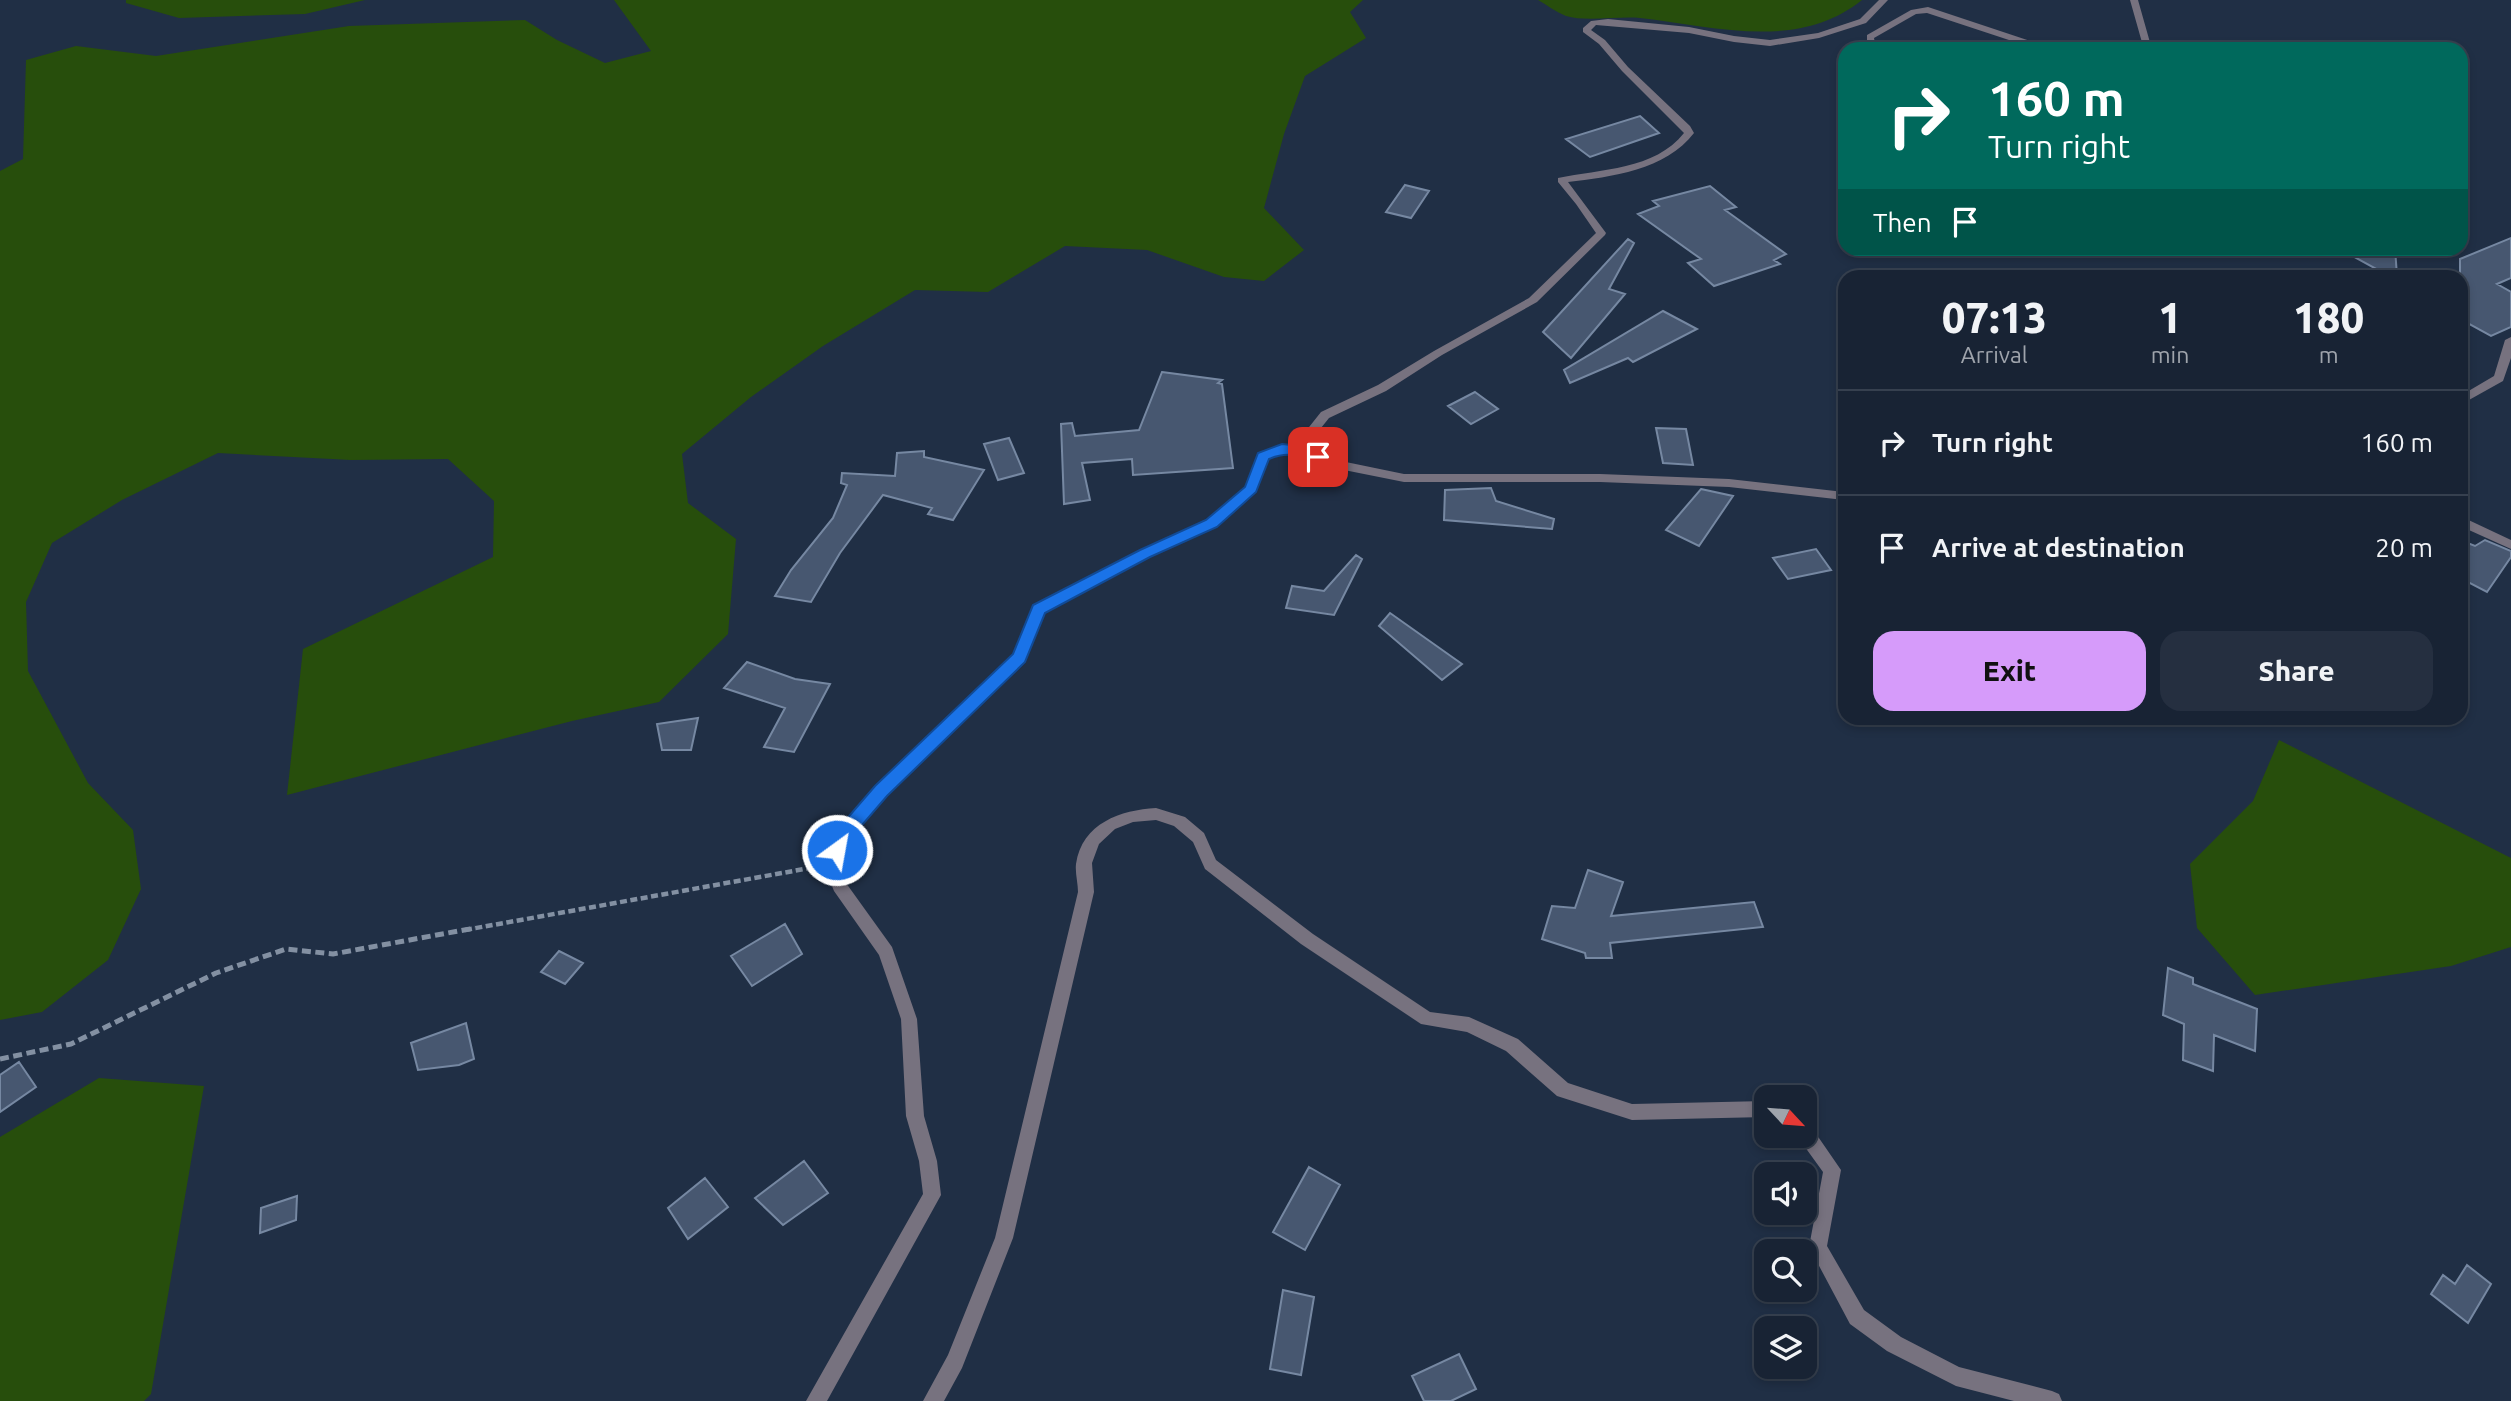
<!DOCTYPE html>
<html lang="en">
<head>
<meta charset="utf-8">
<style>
	body { margin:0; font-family:Ubuntu,sans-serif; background:#252f40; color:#f1f3f6; height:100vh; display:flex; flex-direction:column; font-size:26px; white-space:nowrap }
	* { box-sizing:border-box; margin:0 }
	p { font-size:23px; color:#9fa4ac }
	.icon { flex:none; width:38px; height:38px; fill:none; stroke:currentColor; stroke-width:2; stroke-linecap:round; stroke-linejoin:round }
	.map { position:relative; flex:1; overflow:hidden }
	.sheet { position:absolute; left:1838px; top:270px; width:630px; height:455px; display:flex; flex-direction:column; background:#182334; border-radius:21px; box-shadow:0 4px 10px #0003,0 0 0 2px #36404f }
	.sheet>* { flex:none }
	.banner { position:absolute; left:1838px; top:42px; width:630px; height:214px; border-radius:21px; box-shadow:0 4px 10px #0003,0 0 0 2px #36404f; background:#00695c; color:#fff; overflow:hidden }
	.needle { width:46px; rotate:116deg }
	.buttons { position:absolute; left:1754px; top:1085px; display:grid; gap:14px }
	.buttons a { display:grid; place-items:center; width:63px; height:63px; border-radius:14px; background:#182334; box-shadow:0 4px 10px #0003,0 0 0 2px #36404f; font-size:35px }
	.pin { position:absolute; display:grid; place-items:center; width:60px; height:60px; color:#fff; margin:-30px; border-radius:14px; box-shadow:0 4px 10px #0006 }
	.me { position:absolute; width:77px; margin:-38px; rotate:32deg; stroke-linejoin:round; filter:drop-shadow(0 0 5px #0008) }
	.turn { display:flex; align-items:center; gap:24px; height:147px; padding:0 35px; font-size:32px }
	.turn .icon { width:91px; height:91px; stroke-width:2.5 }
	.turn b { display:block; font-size:49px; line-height:60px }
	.then { display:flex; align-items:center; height:66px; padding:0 35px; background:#0003; gap:14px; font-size:26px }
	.eta { display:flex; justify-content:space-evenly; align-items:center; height:119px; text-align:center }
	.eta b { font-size:42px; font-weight:800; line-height:49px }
	.primary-button { display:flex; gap:14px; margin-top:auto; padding:14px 35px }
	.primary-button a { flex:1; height:80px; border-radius:21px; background:#d69bfa; color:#111; font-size:28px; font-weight:800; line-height:80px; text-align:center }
	.primary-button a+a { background:#252f40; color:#f1f3f6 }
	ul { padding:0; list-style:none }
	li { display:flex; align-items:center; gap:21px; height:105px; padding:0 35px; border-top:2px solid #36404f }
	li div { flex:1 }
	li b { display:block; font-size:26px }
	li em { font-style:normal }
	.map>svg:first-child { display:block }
</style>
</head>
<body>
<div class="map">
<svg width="2511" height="1401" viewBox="0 0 2511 1401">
	<rect width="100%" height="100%" fill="#202f45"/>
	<path fill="#274e0c" d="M126,0H365L305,14L179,18L126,3Z
		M614,0H1363L1350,12L1366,38L1305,76L1284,134L1264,208L1304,250L1264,281L1224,277L1147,250L1065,246L988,292L915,290L823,346L751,397L682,454L688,503L736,539L728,634L659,702L572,721L287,795L303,649L493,557L494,501L448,459L351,460L218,453L122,500L52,543L26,602L28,671L88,783L133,830L141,889L108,960L42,1012L0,1020V171L23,159L26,60L76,46L156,56L349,26L525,20L557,40L605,63L651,51Z
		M1538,0H1862C1797,52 1714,26 1640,18C1619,16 1585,22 1566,16C1556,12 1547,5 1538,0Z
		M2279,740L2511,858V947L2451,966L2255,995L2197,928L2190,864L2253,801Z
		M99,1078L204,1086L151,1394L144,1401H0V1137Z"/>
	<path fill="#475770" stroke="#7688a2" stroke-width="2" d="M1640,116L1659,133L1590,157L1566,139Z
		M1405,185L1429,191L1411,218L1386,212Z
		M1710,186L1736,207L1725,210L1786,254L1774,260L1780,264L1714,286L1688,263L1701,259L1638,214L1659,206L1653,201Z
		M2511,238V278L2497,284L2511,292V327L2491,336L2460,319V259Z
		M1628,239L1634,243L1609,289L1625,294L1571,358L1543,332Z
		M2338,248H2395L2397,276H2389Z
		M1663,311L1697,329L1633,362L1628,358L1570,383L1564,370Z
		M1162,372L1222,380L1218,383L1222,384L1233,468L1133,475L1132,459L1082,463L1090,500L1064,504L1061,424L1072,423L1075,436L1139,430Z
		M1475,392L1498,409L1471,424L1448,406Z
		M1656,428L1686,429L1693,465L1663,463Z
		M1009,438L1024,473L998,480L984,444Z
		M924,451V457L984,470L953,520L928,514L932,508L883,495L840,553L811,602L775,596L791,570L833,518L847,485L841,483L842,473L895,476L897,453Z
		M1491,488L1496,501L1554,519L1552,529L1444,520L1445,490Z
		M1701,489L1733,496L1699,546L1666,530Z
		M2460,540L2475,546L2485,540L2511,551V557L2487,592L2460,578Z
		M1816,549L1831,570L1788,579L1773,558Z
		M1356,555L1362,559L1334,615L1286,608L1292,586L1324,591Z
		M1390,613L1462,664L1442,680L1379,626Z
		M747,662L795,679L830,684L794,752L764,747L785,708L724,688Z
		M698,718L691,750H662L657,724Z
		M1588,870L1623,882L1611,916L1754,902L1763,927L1610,943L1612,958H1586L1585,953L1542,939L1552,906L1575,908Z
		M785,924L802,954L752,986L731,956Z
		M559,951L583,963L565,984L541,972Z
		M2168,968L2193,978V984L2257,1009L2255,1051L2214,1035L2213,1071L2183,1060L2184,1024L2163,1015Z
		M466,1023L474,1059L459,1065L418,1070L411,1043Z
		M19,1062L36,1087L0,1112V1075Z
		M804,1161L828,1193L783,1225L755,1198Z
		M1309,1167L1340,1185L1305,1250L1273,1232Z
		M705,1178L728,1207L688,1239L668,1208Z
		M297,1196L296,1220L260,1233L261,1208Z
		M2467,1265L2491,1284L2468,1323L2431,1294L2443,1275L2455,1284Z
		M1283,1290L1314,1297L1301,1375L1270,1369Z
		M1459,1354L1476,1389L1451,1401H1424L1412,1376Z"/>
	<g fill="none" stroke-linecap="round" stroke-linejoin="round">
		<path stroke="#8390a2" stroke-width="4.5" stroke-dasharray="7 3.5" stroke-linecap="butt" d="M465,930L810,868"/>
		<path stroke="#8390a2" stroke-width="5" stroke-dasharray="9 4.5" stroke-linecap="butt" d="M0,1059L71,1044L216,973L286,949L333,954L475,928"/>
		<path fill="#77727f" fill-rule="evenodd" d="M1879,0H1888L1866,23L1819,38L1770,46L1734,42L1689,33L1596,25L1591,30L1605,40L1628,67L1690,126L1694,133C1666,170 1611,177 1568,182L1606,233L1605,235L1537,302L1442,355L1386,391L1329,418L1305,448L1341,461L1404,474H1600L1729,479L1844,492V500L1729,487L1600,482H1404L1339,469L1296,454L1282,453L1268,458L1255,492L1215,527L1150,556L1044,612L1024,662L886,795L849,839L839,864L846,883L892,947L917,1019L924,1116L937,1161L941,1195L827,1401H806L923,1194L919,1161L906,1116L901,1019L879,955L834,891L823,864L838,831L876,787L1013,655L1034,606L1140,550L1207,521L1246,487L1259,453L1281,445L1294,446L1321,412L1378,385L1434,351L1529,298L1596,233L1576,204L1558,182V178C1600,169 1655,170 1684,133L1622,71L1599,44L1583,32V28L1591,21L1608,19L1689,27L1734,36L1770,40L1818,33L1860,19Z
			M2130,0H2138L2151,46L2149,49H2140L2143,46Z
			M1928,7L2048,47L2049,49H2036L1927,13L1916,14L1874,38L1875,43L1889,49H1877L1867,44V35L1911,10Z
			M2511,337V358L2503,381L2460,405V396L2494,376L2505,340Z
			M2460,516L2511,540V549L2460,526Z
			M1156,808L1185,817L1204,833L1216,860L1313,934L1430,1012L1469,1017L1518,1039L1568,1083L1632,1104L1766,1101V1117L1632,1120L1557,1096L1506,1051L1467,1032L1421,1024L1301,944L1205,869L1193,842L1174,826L1156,820L1133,822L1115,829L1099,844L1092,863L1094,892L1013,1238L962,1368L944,1401H923L948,1355L995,1238L1078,892C1078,883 1075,873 1076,864C1082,823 1121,810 1156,808Z
			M1804,1123L1810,1125L1841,1170L1827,1246L1864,1310L1901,1337L1959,1367L2052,1391L2059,1394L2062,1401H2014L1956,1386L1887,1351L1850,1324L1809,1247L1823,1172L1797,1136H1804Z"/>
	</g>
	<path fill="#1a73e8" stroke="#114b97" stroke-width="2" d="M1282,444L1302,446L1325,457L1318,462C1299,456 1288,451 1269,459L1256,492L1217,527L1150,557L1045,613L1025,662L887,796L850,839L843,855L837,857L831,855L829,850L837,830L875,786L1013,654L1033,605L1140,550L1206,520L1245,487L1258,453Z"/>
</svg>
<div class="buttons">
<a><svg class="needle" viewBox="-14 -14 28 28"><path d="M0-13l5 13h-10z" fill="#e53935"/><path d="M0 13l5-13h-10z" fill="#9fa4ac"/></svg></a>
<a><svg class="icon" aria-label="sound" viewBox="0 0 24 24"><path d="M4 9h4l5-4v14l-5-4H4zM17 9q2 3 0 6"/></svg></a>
<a><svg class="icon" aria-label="search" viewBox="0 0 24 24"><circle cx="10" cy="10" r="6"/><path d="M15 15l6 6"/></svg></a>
<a><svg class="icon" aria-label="layers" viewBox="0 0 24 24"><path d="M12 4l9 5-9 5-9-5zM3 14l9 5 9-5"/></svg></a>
</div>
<div class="pin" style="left:1318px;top:457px;background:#d93025"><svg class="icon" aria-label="arrive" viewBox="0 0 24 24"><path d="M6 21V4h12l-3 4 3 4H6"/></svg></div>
<svg class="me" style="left:837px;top:850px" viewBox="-20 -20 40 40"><circle r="17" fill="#1a73e8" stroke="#fff" stroke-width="3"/><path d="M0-11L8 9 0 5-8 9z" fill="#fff"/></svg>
<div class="banner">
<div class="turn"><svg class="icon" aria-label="right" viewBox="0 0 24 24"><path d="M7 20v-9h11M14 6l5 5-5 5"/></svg><div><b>160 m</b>Turn right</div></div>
<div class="then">Then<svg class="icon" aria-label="arrive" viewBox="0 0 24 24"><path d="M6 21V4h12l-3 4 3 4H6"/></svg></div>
</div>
<section class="sheet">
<div class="eta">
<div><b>07:13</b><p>Arrival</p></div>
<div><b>1</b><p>min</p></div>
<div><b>180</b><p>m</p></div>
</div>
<ul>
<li><svg class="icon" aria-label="right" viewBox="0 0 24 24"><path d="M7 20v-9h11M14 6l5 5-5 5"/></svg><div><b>Turn right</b></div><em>160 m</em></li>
<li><svg class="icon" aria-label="arrive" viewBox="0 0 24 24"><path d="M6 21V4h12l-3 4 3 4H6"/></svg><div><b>Arrive at destination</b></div><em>20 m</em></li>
</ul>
<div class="primary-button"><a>Exit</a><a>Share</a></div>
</section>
</div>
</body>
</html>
